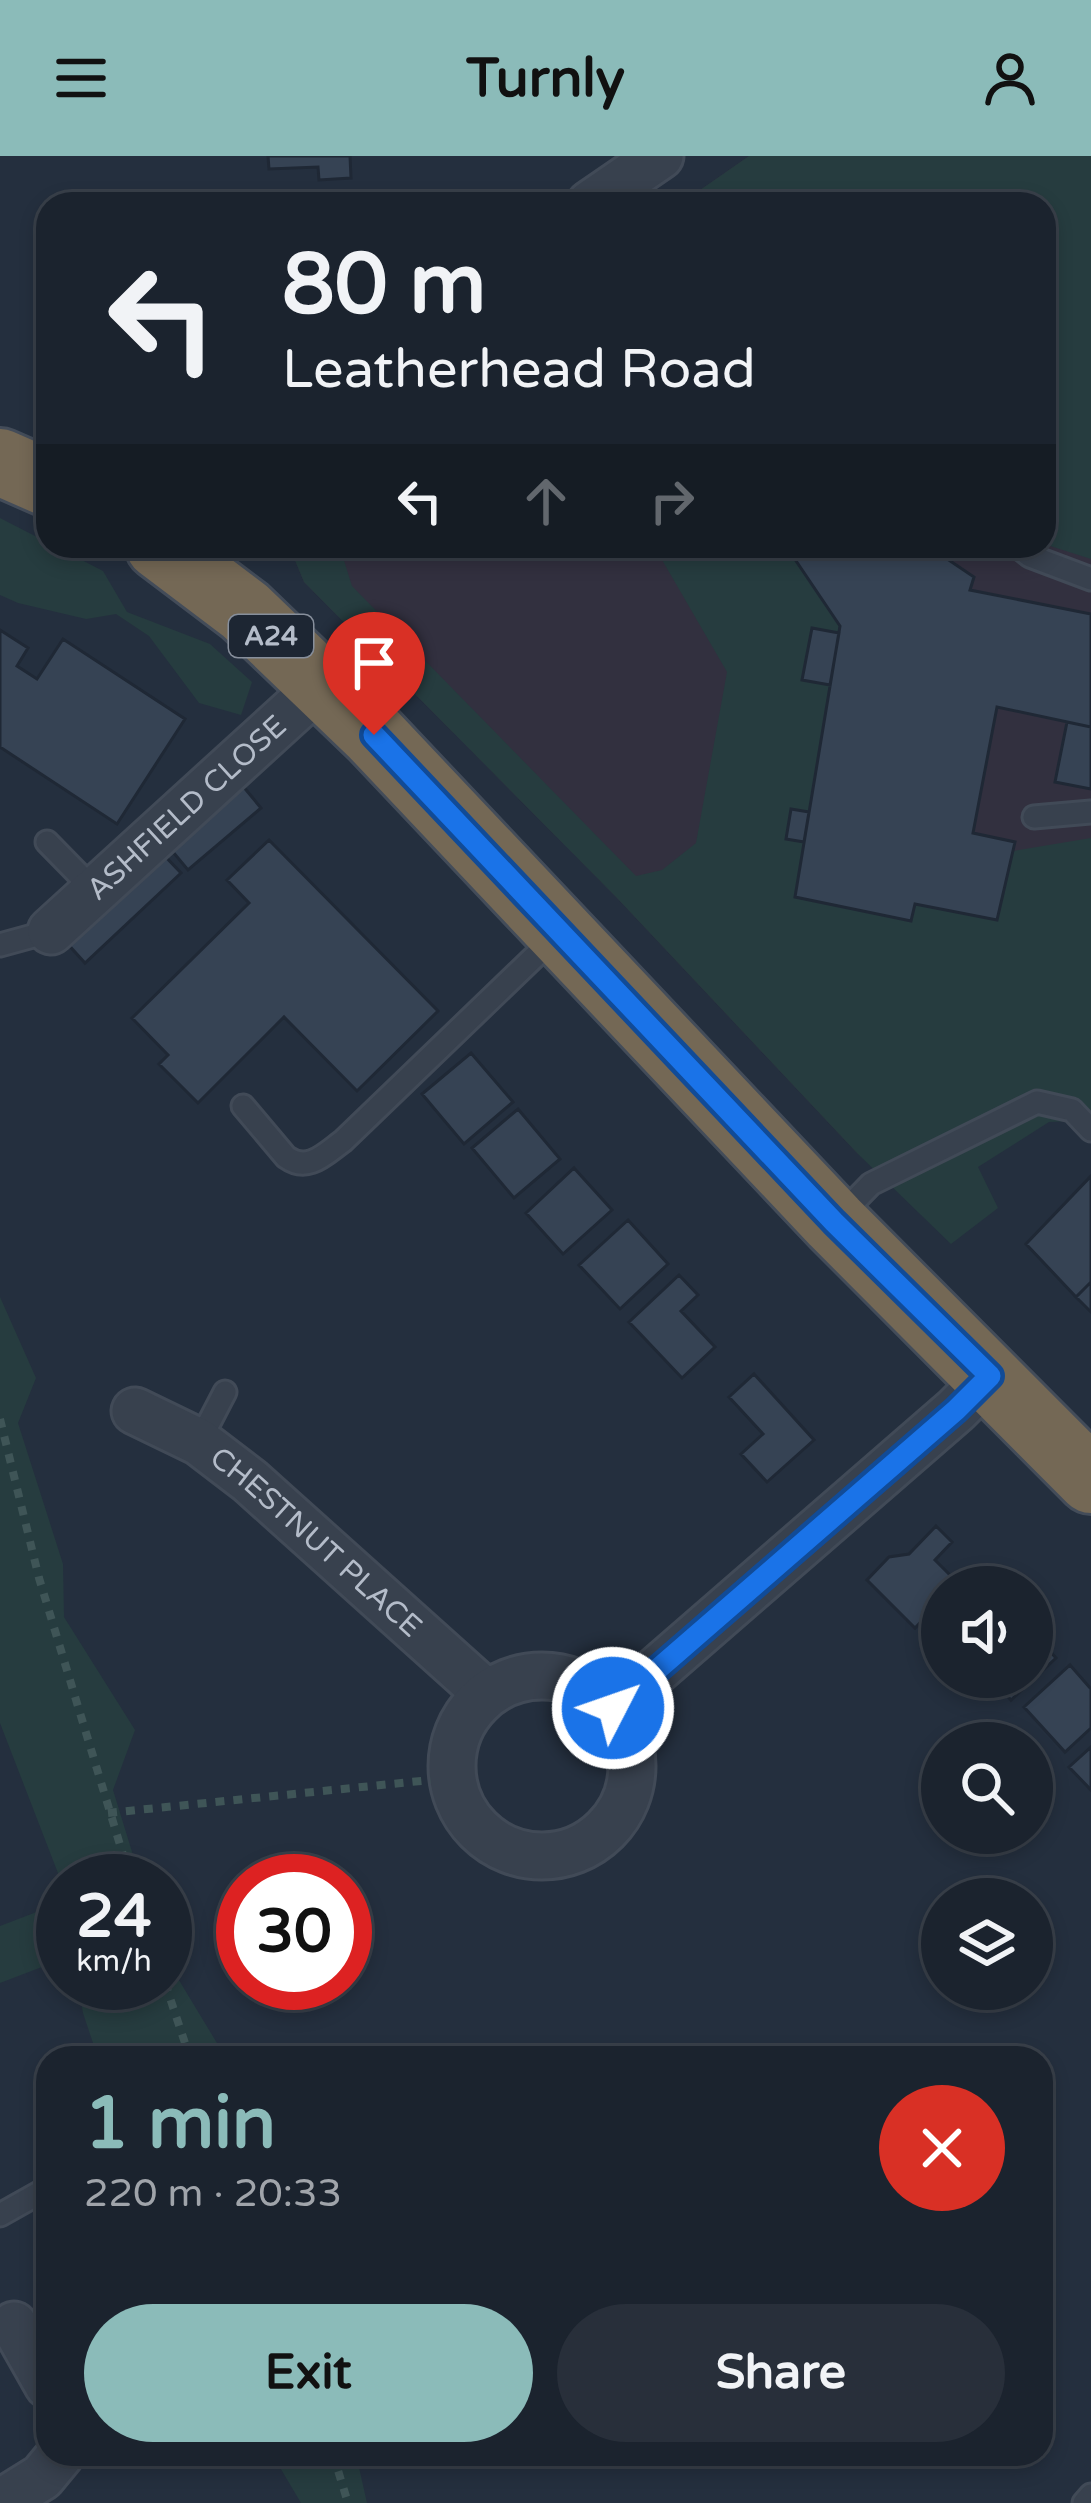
<!DOCTYPE html>
<html lang="en">
<head>
<meta charset="utf-8">
<style>
	body { margin:0; font-family:"Varela Round",sans-serif; background:#282f3a; color:#f1f3f6; height:100vh; display:flex; flex-direction:column; font-size:45px; white-space:nowrap }
	* { box-sizing:border-box; margin:0 }
	p { font-size:39px; color:#a0a4aa }
	.icon { flex:none; width:66px; height:66px; fill:none; stroke:currentColor; stroke-width:2; stroke-linecap:round; stroke-linejoin:round }
	.map { position:relative; flex:1; overflow:hidden }
	.drawer { position:absolute; left:36px; top:1890px; width:1017px; height:420px; display:flex; flex-direction:column; background:#1b232e; border-radius:36px; box-shadow:0 6px 18px #0003,0 0 0 3px #39404a }
	.drawer>* { flex:none }
	.guide { position:absolute; left:36px; top:36px; width:1020px; height:366px; border-radius:36px; box-shadow:0 6px 18px #0003,0 0 0 3px #39404a; background:#1b232e; color:#f1f3f6; overflow:hidden }
	.buttons { position:absolute; left:921px; top:1410px; display:grid; gap:24px }
	.buttons a { display:grid; place-items:center; width:132px; height:132px; border-radius:50%; background:#1b232e; box-shadow:0 6px 18px #0003,0 0 0 3px #39404a; font-size:60px }
	.speed { position:absolute; left:36px; top:1698px; display:flex; gap:24px; font-size:60px; font-weight:700; text-align:center }
	.speed>* { display:grid; place-content:center; width:156px; height:156px; border-radius:50%; background:#1b232e; box-shadow:0 6px 18px #0003,0 0 0 3px #39404a; line-height:1 }
	.speed small { font-size:30px; font-weight:400 }
	.speed .limit { border:18px solid #d22; background:#fff; color:#111 }
	.pin { position:absolute; display:grid; place-items:center; width:102px; height:102px; color:#fff; margin:-123px -51px; border-radius:50% 50% 50% 0; rotate:-45deg; box-shadow:0 0 12px #0007 }
	.pin .icon { rotate:45deg }
	.me { position:absolute; width:132px; margin:-66px; rotate:49deg; stroke-linejoin:round; filter:drop-shadow(0 0 9px #0008) }
	.turn { display:flex; align-items:center; gap:42px; height:252px; padding:0 48px; font-size:54px }
	.turn .icon { width:156px; height:156px; stroke-width:2.5 }
	.turn b { display:block; font-size:84px; line-height:102px }
	.lanes { display:flex; align-items:center; height:114px; padding:0 48px; background:#0003; justify-content:center; gap:60px; direction:ltr }
	.lanes .off { opacity:.35 }
	.round { display:grid; place-items:center; flex:none; width:126px; height:126px; border-radius:63px; background:#282f3a }
	.head { display:flex; align-items:center; justify-content:space-between; height:204px; padding:0 48px }
	h1 { font-size:72px; font-weight:700; line-height:90px; color:#8bbbb9 }
	.action { display:flex; gap:24px; margin-top:auto; padding:24px 48px }
	.action a { flex:1; height:138px; border-radius:72px; background:#8bbbb9; color:#111; font-size:48px; font-weight:700; line-height:138px; text-align:center }
	.action a+a { background:#282f3a; color:#f1f3f6 }
	header { display:flex; justify-content:space-between; align-items:center; height:156px; padding:0 48px; background:#8bbbb9; color:#111; font-size:54px; font-weight:700 }
	.map>svg:first-child { display:block }
</style>
</head>
<body>
<header><svg class="icon" aria-label="menu" viewBox="0 0 24 24"><path d="M4 6h16M4 12h16M4 18h16"/></svg>Turnly<svg class="icon" aria-label="person" viewBox="0 0 24 24"><circle cx="12" cy="8" r="4"/><path d="M4 21q1-7 8-7t8 7"/></svg></header>
<div class="map">
<svg width="1091" height="2347" viewBox="0 0 1091 2347">
	<rect width="100%" height="100%" fill="#242f3e"/>
	<path fill="#32303f" d="M749,0H1026L1091,110V894L858,998L618,743L304,426L289,390H1044V48H680Z"/>
	<path fill="#263c3f" d="M749,0H1091V403L1044,388V48H680Z
		M0,362L103,415L127,456L210,488L252,526L241,559L199,547L149,480L116,458L86,463L18,447L0,439Z
		M289,390H346L342,398L352,430L636,720L662,714L696,687L727,516L654,390H786L840,470L839,477L812,472L803,524L830,529L809,656L791,654L786,682L804,686L795,741L910,765L915,748L1013,695L1091,682V964L1049,966L978,1011L998,1052L951,1088L858,998L618,743L304,426Z
		M0,1141L36,1222L18,1267L63,1408L64,1461L135,1574L113,1634L141,1725H63V1730L0,1567Z
		M55,1749L63,1771V1803L0,1827V1770Z
		M165,1801L226,1902H98L83,1857L78,1827H165Z
		M272,2298H356L367,2347H301Z"/>
	<path fill="#364354" stroke="#1f2835" stroke-width="3" d="M268,0H350L351,22L319,24L318,11L269,13Z
		M786,390H907L912,397L928,390L974,421L970,434L1091,458V571L997,551L973,677L1015,686L997,764L915,748L911,765L795,741L840,470Z
		M812,472L839,477L830,529L802,524Z
		M0,474L28,492L17,510L37,523L63,483L185,563L117,668L0,591Z
		M1067,566L1091,571V633L1055,626Z
		M242,629L261,652L188,714L168,690Z
		M791,653L809,656L804,686L786,683Z
		M269,684L438,855L357,935L284,861L198,947L159,908L168,899L132,862L249,747L227,724Z
		M160,695L181,717L85,807L65,785Z
		M471,897L513,946L464,988L422,938Z
		M518,953L560,1003L514,1042L472,992Z
		M574,1012L612,1054L563,1098L526,1057Z
		M1091,1020V1126L1076,1141L1026,1088Z
		M628,1064L668,1108L620,1153L579,1109Z
		M679,1119L698,1139L681,1155L715,1191L682,1222L629,1166Z
		M1091,1126V1156L1076,1141Z
		M754,1218L814,1284L767,1326L741,1298L763,1278L729,1241Z
		M936,1370L952,1386L935,1404L959,1428L942,1431V1444L915,1472L867,1424L889,1401L909,1398Z
		M1032,1476L1056,1502L1011,1544L990,1521H1032Z
		M1070,1509L1091,1533V1572L1065,1596L1024,1551Z
		M1091,1591V1634L1069,1611Z"/>
	<g fill="none" stroke-linecap="round" stroke-linejoin="round">
		<defs>
			<path id="lane" d="M1017,390L1030,400L1091,423
				M1034,661L1091,656
				M47,686L95,735
				M0,789L51,775
				M243,950L286,1001C308,1017 325,998 343,985L554,782
				M838,1062L871,1028L1037,946L1072,954L1091,974
				M199,1286L225,1236
				M0,2059L48,2032
				M1084,2347L1091,2339"/>
			<g id="street">
				<path d="M590,48L660,0"/>
				<path id="s1" d="M51,775L322,528"/>
				<path id="s2" d="M135,1255L199,1286L250,1325L486,1537"/>
				<circle cx="542" cy="1610" r="90"/>
				<path d="M613,1552L956,1254L990,1220"/>
				<path d="M14,2169L48,2229"/>
				<path d="M0,2347L42,2321L61,2298"/>
			</g>
			<path id="highway" d="M0,306L48,327
				M159,390L245,455L374,579L834,1066L1091,1324"/>
		</defs>
		<use href="#lane" stroke="#414a57" stroke-width="27"/>
		<use href="#street" stroke="#414a57" stroke-width="51"/>
		<use href="#highway" stroke="#434c59" stroke-width="72"/>
		<path stroke="#3f5557" stroke-width="8" stroke-dasharray="9 9" stroke-linecap="butt" d="M0,1263L39,1422L131,1725
			M108,1657L450,1622
			M165,1827L190,1902
			M333,2298L348,2347"/>
		<use href="#lane" stroke="#38414e" stroke-width="21"/>
		<use href="#street" stroke="#38414e" stroke-width="45"/>
		<use href="#highway" stroke="#746855" stroke-width="66"/>
	</g>
	<g fill="none" stroke-linecap="round" stroke-linejoin="round">
		<defs>
			<path id="route" d="M374,579L834,1066L990,1220L956,1254L613,1552"/>
		</defs>
		<use href="#route" stroke="#114b97" stroke-width="30"/>
		<use href="#route" stroke="#1a73e8" stroke-width="21"/>
	</g>
	<g text-anchor="middle" dominant-baseline="central" stroke-width="12" stroke-linejoin="round" paint-order="stroke">
		<rect fill="#1d2633" stroke="#878f9c" stroke-width="3" x="229" y="459" width="84" height="42" rx="9"/>
		<g font-size="27" font-weight="bold" fill="#b4bcc9">
			<text x="271" y="480">A24</text>
		</g>
		<g font-size="30" fill="#b4bcc9" stroke="#1d2633">
			<text stroke="none"><textPath href="#s1" startOffset="183">ASHFIELD CLOSE</textPath></text>
			<text stroke="none"><textPath href="#s2" startOffset="225">CHESTNUT PLACE</textPath></text>
		</g>
	</g>
</svg>
<div class="buttons">
<a><svg class="icon" aria-label="sound" viewBox="0 0 24 24"><path d="M4 9h4l5-4v14l-5-4H4zM17 9q2 3 0 6"/></svg></a>
<a><svg class="icon" aria-label="search" viewBox="0 0 24 24"><circle cx="10" cy="10" r="6"/><path d="M15 15l6 6"/></svg></a>
<a><svg class="icon" aria-label="layers" viewBox="0 0 24 24"><path d="M12 4l9 5-9 5-9-5zM3 14l9 5 9-5"/></svg></a>
</div>
<div class="speed"><div>24<small>km/h</small></div><div class="limit">30</div></div>
<div class="pin" style="left:374px;top:579px;background:#d93025"><svg class="icon" aria-label="arrive" viewBox="0 0 24 24"><path d="M6 21V4h12l-3 4 3 4H6"/></svg></div>
<svg class="me" style="left:613px;top:1552px" viewBox="-20 -20 40 40"><circle r="17" fill="#1a73e8" stroke="#fff" stroke-width="3"/><path d="M0-11L8 9 0 5-8 9z" fill="#fff"/></svg>
<div class="guide">
<div class="turn"><svg class="icon" aria-label="left" viewBox="0 0 24 24"><path d="M17 20v-9H6M10 6l-5 5 5 5"/></svg><div><b>80 m</b>Leatherhead Road</div></div>
<div class="lanes"><svg class="icon" aria-label="left" viewBox="0 0 24 24"><path d="M17 20v-9H6M10 6l-5 5 5 5"/></svg><svg class="icon off" aria-label="ahead" viewBox="0 0 24 24"><path d="M12 20V5M6 11l6-6 6 6"/></svg><svg class="icon off" aria-label="right" viewBox="0 0 24 24"><path d="M7 20v-9h11M14 6l5 5-5 5"/></svg></div>
</div>
<section class="drawer">
<div class="head"><div><h1>1 min</h1><p>220 m · 20:33</p></div><a class="round" style="background:#d93025;color:#fff"><svg class="icon" aria-label="close" viewBox="0 0 24 24"><path d="M6 6l12 12M18 6L6 18"/></svg></a></div>
<div class="action"><a>Exit</a><a>Share</a></div>
</section>
</div>
</body>
</html>
